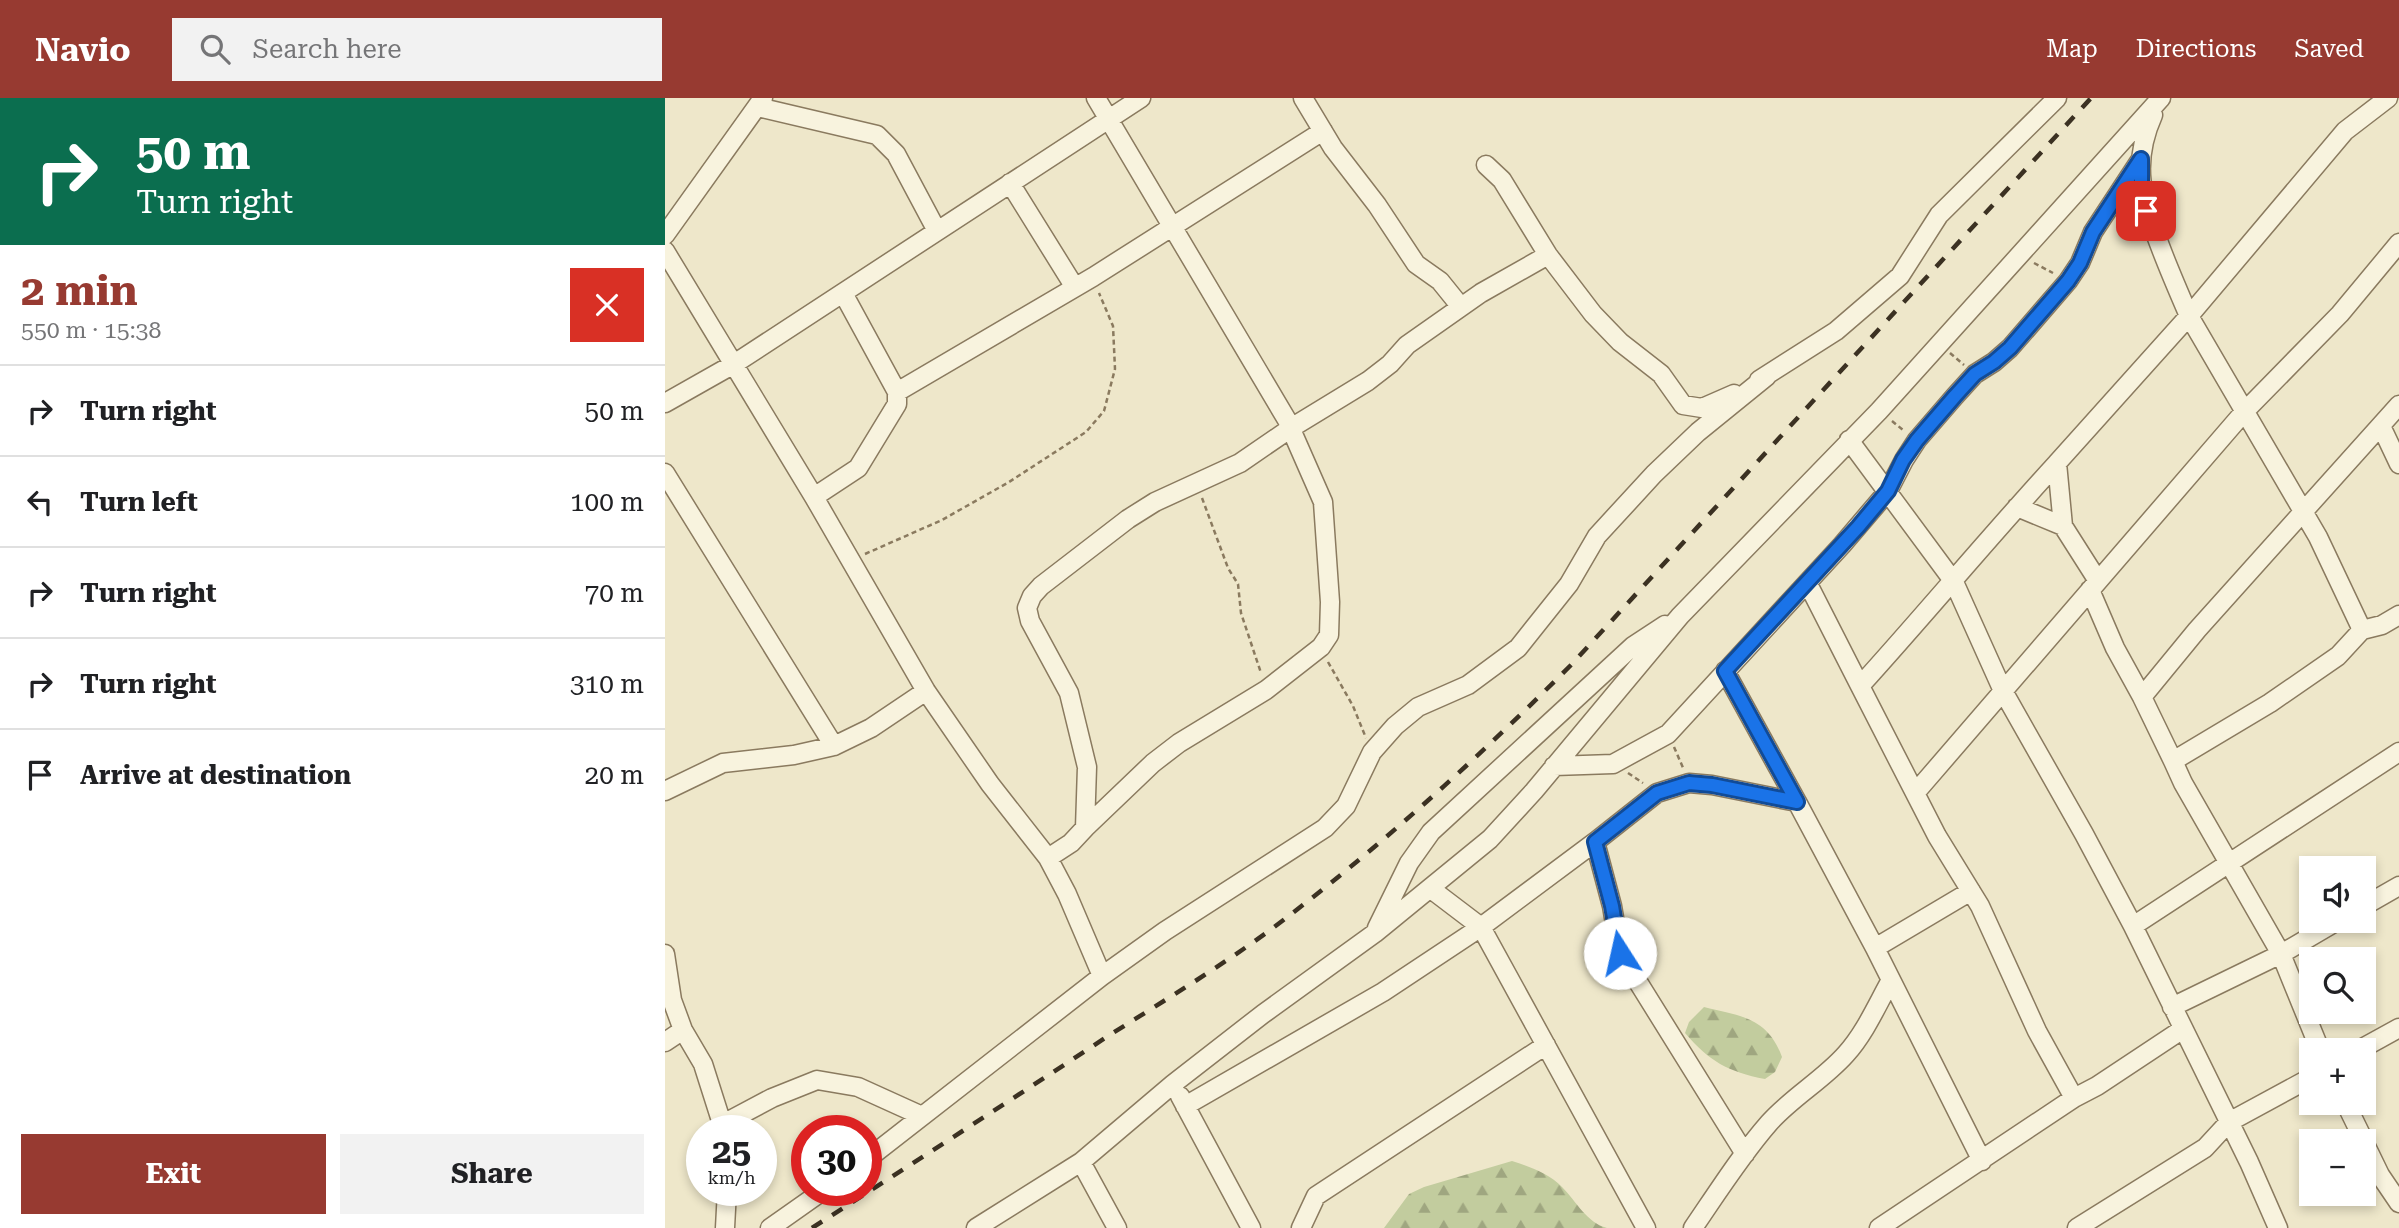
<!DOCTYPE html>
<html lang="en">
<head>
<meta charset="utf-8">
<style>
	body { margin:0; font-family:"Roboto Serif",serif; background:#f2f2f2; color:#202124; height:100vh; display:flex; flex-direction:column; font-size:26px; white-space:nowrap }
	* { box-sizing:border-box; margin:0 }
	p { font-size:23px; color:#757577 }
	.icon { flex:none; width:38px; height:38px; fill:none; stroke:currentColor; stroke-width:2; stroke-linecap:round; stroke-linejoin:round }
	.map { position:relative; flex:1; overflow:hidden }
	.drawer { display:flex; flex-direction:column; background:#fff; width:665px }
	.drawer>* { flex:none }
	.banner { background:#0b6e4f; color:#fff; overflow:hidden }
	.controls { position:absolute; left:1634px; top:758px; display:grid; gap:14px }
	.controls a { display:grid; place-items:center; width:77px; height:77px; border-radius:0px; background:#fff; box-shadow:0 4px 10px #0003; font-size:35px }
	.speed { position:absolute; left:21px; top:1017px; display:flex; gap:14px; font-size:35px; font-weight:700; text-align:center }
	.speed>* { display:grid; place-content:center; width:91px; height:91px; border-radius:50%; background:#fff; box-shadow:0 4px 10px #0003; line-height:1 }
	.speed small { font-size:18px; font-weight:400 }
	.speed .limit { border:10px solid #d22; background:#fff; color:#111 }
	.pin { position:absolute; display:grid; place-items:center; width:60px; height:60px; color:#fff; margin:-30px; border-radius:14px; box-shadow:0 4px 10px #0006 }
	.me { position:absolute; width:77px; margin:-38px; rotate:350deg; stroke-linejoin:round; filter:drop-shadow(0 0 5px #0008) }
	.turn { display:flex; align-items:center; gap:24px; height:147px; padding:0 21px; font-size:32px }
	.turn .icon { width:91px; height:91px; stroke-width:2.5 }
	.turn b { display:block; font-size:49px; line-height:60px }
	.round { display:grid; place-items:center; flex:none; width:74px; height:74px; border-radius:0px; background:#f2f2f2 }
	.head { display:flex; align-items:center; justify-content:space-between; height:119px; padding:0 21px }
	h1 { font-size:42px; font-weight:700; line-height:52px; color:#973a31 }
	.action { display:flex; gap:14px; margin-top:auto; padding:14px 21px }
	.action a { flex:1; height:80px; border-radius:0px; background:#973a31; color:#fff; font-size:28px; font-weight:700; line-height:80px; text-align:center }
	.action a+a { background:#f2f2f2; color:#202124 }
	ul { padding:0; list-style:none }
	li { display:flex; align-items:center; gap:21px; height:91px; padding:0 21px; border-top:2px solid #e0e0e0 }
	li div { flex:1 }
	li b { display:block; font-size:26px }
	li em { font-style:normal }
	header { display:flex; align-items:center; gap:42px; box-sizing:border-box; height:98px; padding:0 35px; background:#973a31; color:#fff }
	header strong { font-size:33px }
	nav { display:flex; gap:38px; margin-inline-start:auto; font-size:24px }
	.search { width:490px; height:63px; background:#f2f2f2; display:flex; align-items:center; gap:18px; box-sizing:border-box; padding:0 24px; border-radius:0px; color:#757577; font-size:26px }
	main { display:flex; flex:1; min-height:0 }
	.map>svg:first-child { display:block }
</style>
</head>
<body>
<header>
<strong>Navio</strong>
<div class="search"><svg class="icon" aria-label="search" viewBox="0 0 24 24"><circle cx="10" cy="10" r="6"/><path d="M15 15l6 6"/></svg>Search here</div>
<nav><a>Map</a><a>Directions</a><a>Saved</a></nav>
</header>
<main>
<section class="drawer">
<div class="banner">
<div class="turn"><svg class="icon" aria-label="right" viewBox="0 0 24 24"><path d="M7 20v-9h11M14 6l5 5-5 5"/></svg><div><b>50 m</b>Turn right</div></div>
</div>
<div class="head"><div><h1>2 min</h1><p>550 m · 15:38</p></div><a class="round" style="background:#d93025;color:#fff"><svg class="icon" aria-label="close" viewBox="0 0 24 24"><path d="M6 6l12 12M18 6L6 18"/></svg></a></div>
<ul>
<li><svg class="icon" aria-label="right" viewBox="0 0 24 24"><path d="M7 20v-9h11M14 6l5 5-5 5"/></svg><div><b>Turn right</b></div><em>50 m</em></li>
<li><svg class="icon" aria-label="left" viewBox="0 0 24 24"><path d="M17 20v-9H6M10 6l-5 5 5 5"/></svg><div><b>Turn left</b></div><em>100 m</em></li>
<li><svg class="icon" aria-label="right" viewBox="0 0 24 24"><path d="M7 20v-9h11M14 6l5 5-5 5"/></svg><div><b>Turn right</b></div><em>70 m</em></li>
<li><svg class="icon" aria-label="right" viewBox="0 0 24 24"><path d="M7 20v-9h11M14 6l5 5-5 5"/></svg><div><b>Turn right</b></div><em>310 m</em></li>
<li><svg class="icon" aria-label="arrive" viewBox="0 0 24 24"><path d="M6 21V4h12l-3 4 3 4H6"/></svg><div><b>Arrive at destination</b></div><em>20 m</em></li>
</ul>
<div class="action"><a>Exit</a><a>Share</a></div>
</section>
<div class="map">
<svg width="1734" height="1130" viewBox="0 0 1734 1130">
	<defs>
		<pattern id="forest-firs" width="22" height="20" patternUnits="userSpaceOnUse" patternTransform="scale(1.75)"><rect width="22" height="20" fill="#c2cc9e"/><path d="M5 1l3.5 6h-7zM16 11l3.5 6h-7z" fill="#9fa680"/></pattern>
	</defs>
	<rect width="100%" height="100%" fill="#eee7ca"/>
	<path fill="url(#forest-firs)" d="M1039,909C1076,918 1103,920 1117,959L1110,974L1100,981C1063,974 1044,963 1020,935L1024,924Z
		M847,1063C865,1069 883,1075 897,1089C911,1103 922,1125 942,1130H719L744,1096L759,1089Z"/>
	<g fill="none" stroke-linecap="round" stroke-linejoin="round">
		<defs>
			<path id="minor" d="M638,0L668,50L712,107L751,166L775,183L796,209
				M93,9L212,37L231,56L272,133
				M1488,17C1466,66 1477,101 1495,148C1504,172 1514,195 1524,218L1653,439L1697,532
				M821,67L837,82L883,157L928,216L955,244L996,276L1018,307L1037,310L1069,296
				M345,85L409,188
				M0,137L98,0
				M0,153L149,399L261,593L325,686L383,760L402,796L437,878
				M1094,282L1171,233L1235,178L1274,117L1392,0
				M232,294L428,179L658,33
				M0,305L69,266L476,0
				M1734,307L1532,532L1477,599L1508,663L1605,605L1673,558L1697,532L1717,527L1734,517
				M1716,328L1734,366
				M1184,342L1289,484L1338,593L1419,736L1468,828L1584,1064L1613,1130
				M0,375L169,648
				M149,399L193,370L232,306V294L178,195
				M1352,409L1398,428L1433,483
				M1398,428L1392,365L1524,218L1680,33L1723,0
				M1143,486L1195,588C1262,514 1325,438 1392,365
				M1425,492L1450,550L1477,599
				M1060,573L1132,704L1047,687L1024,685L992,695L930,744L947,808L955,855L1080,1056
				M1195,588L1272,738L1315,808L1372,933L1409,1000L1432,988L1518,931
				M889,668L948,666L1003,636L1177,447L1223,393L1239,362L1252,342L1290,298L1310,276L1329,264L1345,250L1403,183L1415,165L1428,134L1476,61
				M0,693L58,665L129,657L169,648L206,630L261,593
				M1251,694L1579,314L1675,216L1734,145
				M1132,704L1210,850L1317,1063
				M420,730L488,665L514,645L601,592L656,549L664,537L665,504L658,404L622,322L431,0
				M930,744L816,829L981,1130
				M383,760L406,745L420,730L422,669L404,595L365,523L362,510L367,498L376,488L463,421L490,404L575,365L626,330L703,283L725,266L742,247L816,195L883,157
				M1699,808L1734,788
				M1468,828L1734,654
				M712,830L744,765L766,734L968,548L1000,527
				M1210,850L1306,793
				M0,856L7,902L18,932L38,966L59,1032
				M1507,909L1616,856L1518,685L1508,663
				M0,944L18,932
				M1655,952L1616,856L1674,822
				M1694,952L1734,930
				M515,998L586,1130
				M1680,1004L1699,1043
				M520,1008L718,894L816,829L766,791
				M58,1026L107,1000L152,982L193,989L257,1018
				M1699,1044L1715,1077L1734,1105
				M201,1062L437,878L500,833L660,730L681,708L707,654L730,628L753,609L803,587L853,550L904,486L932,438L989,376L1033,334L1102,278
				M416,1064L452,1130
				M60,1130L62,1092
				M105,1130L159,1092
				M311,1130L416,1064L508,986L598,916L710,835L825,741L869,693L1015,518L1214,313L1496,0
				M636,1130L651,1098L881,947
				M1028,1130C1052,1095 1076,1057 1104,1025C1127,999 1158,982 1181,956C1200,935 1212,907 1226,882
				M1214,1130L1409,1000
				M1412,1130L1540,1050L1564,1024L1647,979"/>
		</defs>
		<use href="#minor" stroke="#8a7a5f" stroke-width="21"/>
		<path stroke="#8a7a5f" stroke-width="2.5" stroke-dasharray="5 3.5" stroke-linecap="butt" d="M1369,165L1388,175
			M1285,255L1299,267
			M1227,323L1238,332
			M537,400L563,470L573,486L576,515L596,575
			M200,456L277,422L344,384L421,334L439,313L450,271L448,228L434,195
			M663,564L688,608L701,640
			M1009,649L1019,672
			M963,675L978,685"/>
		<use href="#minor" stroke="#f8f3de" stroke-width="18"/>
		<path stroke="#3b3122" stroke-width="4.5" stroke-dasharray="12 12" stroke-linecap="butt" d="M147,1130C245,1067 343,1004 440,940C503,900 567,862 625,817C725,740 817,656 906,567L1426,0"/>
	</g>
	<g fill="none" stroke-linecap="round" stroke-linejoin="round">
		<defs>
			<path id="route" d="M955,855L947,808L930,744L992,695L1024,685L1047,687L1132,704L1060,573L1193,429L1223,393L1238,362L1252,342L1290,298L1310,276L1329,264L1345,250L1403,183L1415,165L1428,134L1476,61V89L1481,113"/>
		</defs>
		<use href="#route" stroke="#114b97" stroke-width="18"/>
		<use href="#route" stroke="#1a73e8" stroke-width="12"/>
	</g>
</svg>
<div class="controls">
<a><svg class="icon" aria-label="sound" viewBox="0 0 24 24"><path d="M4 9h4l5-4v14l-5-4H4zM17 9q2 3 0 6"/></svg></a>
<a><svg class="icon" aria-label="search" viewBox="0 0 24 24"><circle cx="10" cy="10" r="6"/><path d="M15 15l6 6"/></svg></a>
<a>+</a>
<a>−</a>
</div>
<div class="speed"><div>25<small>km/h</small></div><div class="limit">30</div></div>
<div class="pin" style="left:1481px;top:113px;background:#d93025"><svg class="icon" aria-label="arrive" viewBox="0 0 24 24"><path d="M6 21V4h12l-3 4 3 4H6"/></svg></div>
<svg class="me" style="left:955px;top:855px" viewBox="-20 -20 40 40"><circle r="19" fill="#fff"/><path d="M0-13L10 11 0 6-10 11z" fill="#1a73e8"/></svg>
</div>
</main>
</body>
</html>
